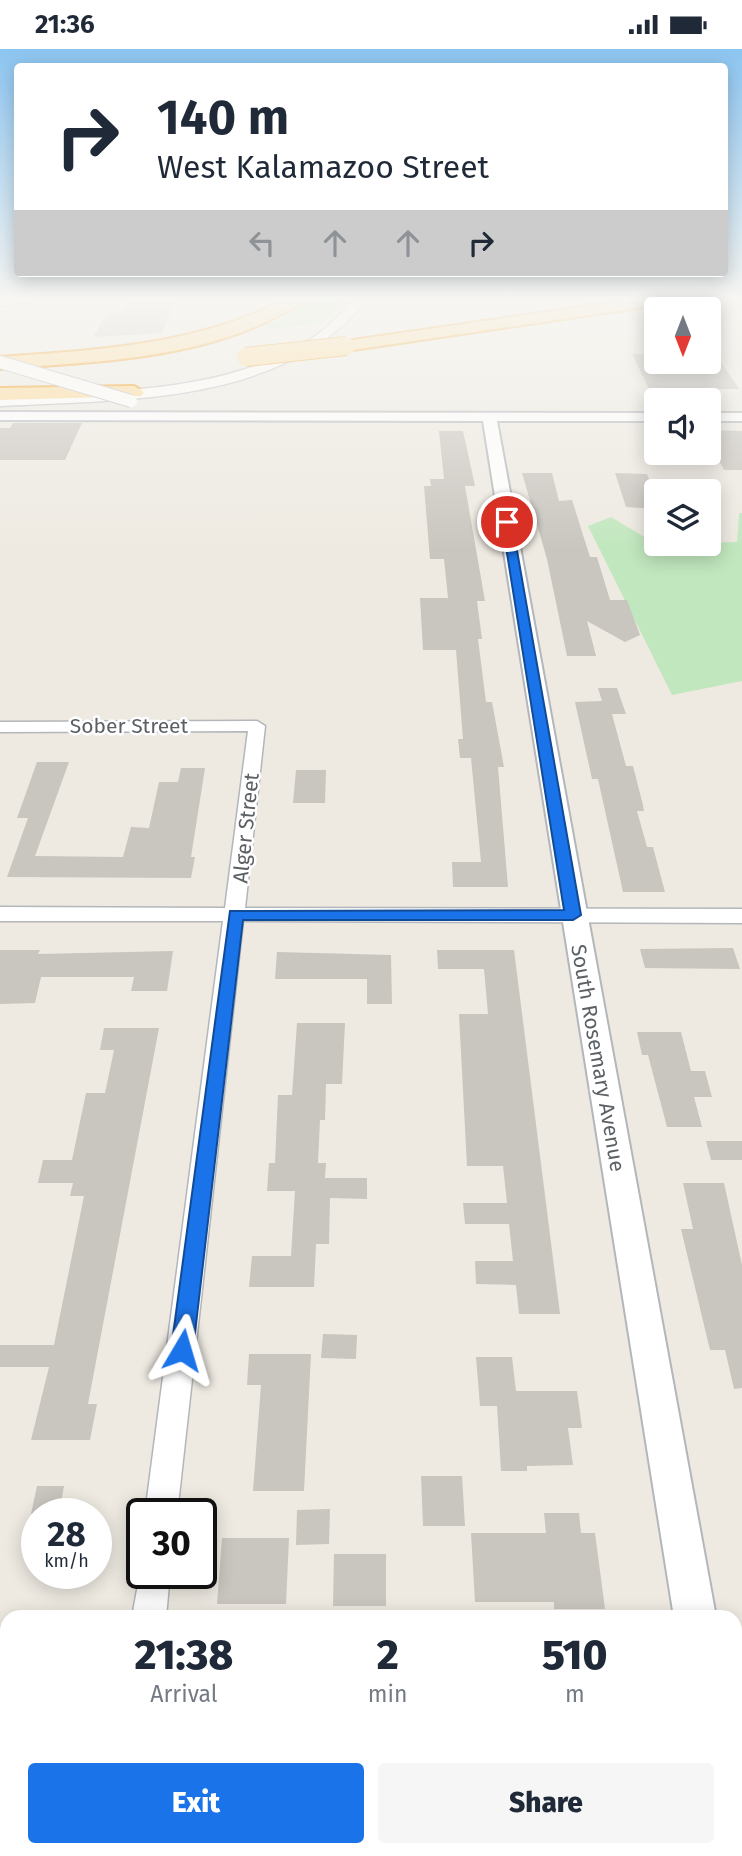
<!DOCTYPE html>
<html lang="en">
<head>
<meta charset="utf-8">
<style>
	body { margin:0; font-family:"Fira Sans",sans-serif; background:#f6f6f7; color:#1f2937; height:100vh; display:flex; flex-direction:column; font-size:26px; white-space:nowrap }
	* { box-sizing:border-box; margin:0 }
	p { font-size:23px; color:#747a83 }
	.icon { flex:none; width:38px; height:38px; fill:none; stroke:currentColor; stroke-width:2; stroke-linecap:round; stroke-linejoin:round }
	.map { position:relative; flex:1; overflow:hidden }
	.side { position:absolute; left:0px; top:1561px; width:742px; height:247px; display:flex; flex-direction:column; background:#fff; border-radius:21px 21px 0 0; box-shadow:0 4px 18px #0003 }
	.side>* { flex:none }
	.hud { position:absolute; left:14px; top:14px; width:714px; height:214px; border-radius:7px; box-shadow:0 4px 18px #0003; background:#fff; color:#1f2937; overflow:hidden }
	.needle { width:46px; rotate:180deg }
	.fabs { position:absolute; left:644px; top:248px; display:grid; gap:14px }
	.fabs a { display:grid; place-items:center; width:77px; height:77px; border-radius:7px; background:#fff; box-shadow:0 4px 18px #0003; font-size:35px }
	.speed { position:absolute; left:21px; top:1449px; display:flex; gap:14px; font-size:35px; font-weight:700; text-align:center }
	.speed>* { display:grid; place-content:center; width:91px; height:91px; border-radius:50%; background:#fff; box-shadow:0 4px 18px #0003; line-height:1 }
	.speed small { font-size:18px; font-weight:400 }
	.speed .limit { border:4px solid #111; border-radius:10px; background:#fff; color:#111 }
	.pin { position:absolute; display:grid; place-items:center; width:60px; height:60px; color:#fff; margin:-30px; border:4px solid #fff; border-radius:50%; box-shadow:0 2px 7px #0007 }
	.me { position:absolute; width:77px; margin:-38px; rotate:7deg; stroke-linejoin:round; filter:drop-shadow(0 0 5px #0008) }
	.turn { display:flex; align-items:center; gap:24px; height:147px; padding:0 28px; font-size:32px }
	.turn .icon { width:91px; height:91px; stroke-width:2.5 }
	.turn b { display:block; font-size:49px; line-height:60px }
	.lanes { display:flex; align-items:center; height:66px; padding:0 28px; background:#0003; justify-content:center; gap:35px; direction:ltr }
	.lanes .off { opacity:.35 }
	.eta { display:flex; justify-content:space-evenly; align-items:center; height:119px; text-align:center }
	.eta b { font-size:42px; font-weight:800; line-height:49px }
	.cta { display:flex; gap:14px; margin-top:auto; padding:14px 28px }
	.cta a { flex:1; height:80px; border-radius:7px; background:#1a73e8; color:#fff; font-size:28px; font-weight:800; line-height:80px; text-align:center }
	.cta a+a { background:#f6f6f7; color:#1f2937 }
	.status { display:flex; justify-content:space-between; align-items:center; height:49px; padding:0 35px; background:#fff; direction:ltr }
	.status svg { height:19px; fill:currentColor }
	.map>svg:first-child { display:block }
</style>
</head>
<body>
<div class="status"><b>21:36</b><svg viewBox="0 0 49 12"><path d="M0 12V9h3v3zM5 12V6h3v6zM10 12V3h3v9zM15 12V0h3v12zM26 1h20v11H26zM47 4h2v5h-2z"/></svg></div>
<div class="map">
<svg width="742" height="1807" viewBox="0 0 742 1807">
	<rect width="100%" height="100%" fill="#eeeae2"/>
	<path fill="#c1e7be" d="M316,248H345L322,274L274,280L264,277L291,266Z
		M739,464H742V632L672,646L588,477L611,468L656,495L737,493Z"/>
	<path fill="#c9c5bf" d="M130,248H176L162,284L93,288L108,263H122Z
		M632,305H656V313H721L739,340H656V354Z
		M13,374H82L65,411H0V379H10Z
		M709,381L742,382V421H724L709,392Z
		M439,382H463L475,437H465L485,552H477L482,590H478L486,653H492L504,718H498L508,838H453L452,813H481L471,709H460L458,690H463L456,601H423L420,549H448L444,510H430L424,437H431L430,430H444Z
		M522,424H552L559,452L572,451L590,508H597L610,551H627L640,586L625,593L587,572L596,607H567L547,510Z
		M615,424L647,425L656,449V460L626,458Z
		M598,639H617L626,665H612L626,717H633L643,756L644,762H637L647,798H653L665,843H623L598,730H592L575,653L602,652Z
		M37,713H69L35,807L123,808L131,778L149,779L159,733H178L181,719H205L191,808H195L191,829L7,828L28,769H17Z
		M296,721H326L325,754H293Z
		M733,899L740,920L645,919L640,900Z
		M0,901H40L38,905L173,902L167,942H131L134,928H41L35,954L0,955Z
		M437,901H514L560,1265H519L516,1236L476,1235L475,1212H513L509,1175H465L463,1154H507L503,1117H467L459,965H488L484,920H438Z
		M277,903L391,906L392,955H367V930H275Z
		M297,974H345L342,1035H326L325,1071H320L318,1114H326L325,1129H367V1150L330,1149L329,1195H316L314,1238H249L252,1207H291L295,1142H267L269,1114H275L278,1046H292Z
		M104,979H159L88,1355H97L90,1391H31L49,1318H0V1296H54L84,1147H70L73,1134H38L43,1111H72L86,1044H105L114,1001H100Z
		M637,983H681L691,1022H705L712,1048H694L702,1078H667L648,1006H642Z
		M706,1092H742V1111H711Z
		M683,1134H724L742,1216V1339L734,1340L725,1301H710L681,1180H693Z
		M323,1285L357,1286L356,1310L321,1309Z
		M249,1305H311L304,1442H253L261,1336H247Z
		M476,1308H512L516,1342H577L582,1379H568L573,1416L527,1417V1422H501L497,1357H480Z
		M421,1427H462L465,1477H423Z
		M37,1437H64L59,1465H31Z
		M330,1460L329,1495L296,1496L297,1461Z
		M544,1464H579L581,1484H595L605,1560H554V1553H475L471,1484H546Z
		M222,1489H289L286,1555H217Z
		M334,1505H386V1557H333Z"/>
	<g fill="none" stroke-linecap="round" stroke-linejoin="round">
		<defs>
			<path id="minor" d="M257,672L265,677L245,859L742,860V874L243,872L177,1465H145L223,872H0V858L225,859L248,682L0,683V673Z
				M142,1514V1524H170L166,1568H132Z
				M0,1621H7V1655H0Z
				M735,1627H742V1661H735Z
				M99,1801H137L136,1807H98Z"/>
			<path id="tertiary" d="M24,248H52L0,257V251Z
				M0,363L656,364V372H497L716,1568H674L483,372L0,371Z
				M709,364H742V372H709Z
				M735,1773L742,1775V1807H713L712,1801H735Z"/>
			<path id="secondary" d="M356,248H369C285,357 124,350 0,357V347C103,342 224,347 314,288C330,277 343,262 356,248Z"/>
			<path id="motorway" d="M290,248H309C303,256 291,260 282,265C198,311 93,313 0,320V308C100,301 199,296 290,248Z
				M649,248H687L679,253L346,302L337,297L346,292Z
				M134,337L144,343L141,347L0,351V339Z"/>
		</defs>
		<use href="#minor" stroke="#b3b6ba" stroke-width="3"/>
		<use href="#tertiary" stroke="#b3b6ba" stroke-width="4"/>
		<use href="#secondary" stroke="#b6bac0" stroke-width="3"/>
		<use href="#motorway" stroke="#f18f00" stroke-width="4"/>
		<use href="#minor" fill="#fff" fill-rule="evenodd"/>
		<use href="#tertiary" fill="#fff" fill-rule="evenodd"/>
		<use href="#secondary" fill="#fff" fill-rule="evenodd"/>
		<use href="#motorway" fill="#ffd689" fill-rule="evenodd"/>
		<defs>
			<path id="tertiary-bridge" d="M0,313L131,352"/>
			<path id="motorway-bridge" d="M246,308L346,297"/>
		</defs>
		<use href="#tertiary-bridge" stroke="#b3b6ba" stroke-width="14" stroke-linecap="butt"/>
		<use href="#motorway-bridge" stroke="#f18f00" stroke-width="20" stroke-linecap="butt"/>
		<use href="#tertiary-bridge" stroke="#fff" stroke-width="12"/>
		<use href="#motorway-bridge" stroke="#ffd689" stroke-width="18"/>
	</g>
	<linearGradient id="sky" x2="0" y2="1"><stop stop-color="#8cc5f1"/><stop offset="0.5" stop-color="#f7f6f2"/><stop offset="1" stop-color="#f7f6f2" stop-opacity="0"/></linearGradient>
	<rect width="742" height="501" fill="url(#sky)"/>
	<path fill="#1a73e8" stroke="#114b97" stroke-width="2" d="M507,470L512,473L581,866L573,871H243L193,1301L189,1308L182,1311L174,1308L171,1301L230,862L564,861L502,473Z"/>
	<g text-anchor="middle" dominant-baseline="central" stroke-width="5" stroke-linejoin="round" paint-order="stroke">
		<g font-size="21" fill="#5b6064" stroke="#fff">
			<text x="129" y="677">Sober Street</text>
			<text transform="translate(246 779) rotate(-84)">Alger Street</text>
			<text transform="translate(598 1009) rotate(80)">South Rosemary Avenue</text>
		</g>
	</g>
</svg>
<div class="fabs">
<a><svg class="needle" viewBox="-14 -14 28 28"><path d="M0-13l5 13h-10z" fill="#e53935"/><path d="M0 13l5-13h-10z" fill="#747a83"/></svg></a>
<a><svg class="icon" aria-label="sound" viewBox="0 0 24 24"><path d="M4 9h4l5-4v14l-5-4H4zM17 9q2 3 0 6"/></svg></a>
<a><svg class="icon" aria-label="layers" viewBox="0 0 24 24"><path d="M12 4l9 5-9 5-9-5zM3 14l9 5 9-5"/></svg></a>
</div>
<div class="speed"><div>28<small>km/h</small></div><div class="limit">30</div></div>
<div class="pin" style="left:507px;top:473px;background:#d93025"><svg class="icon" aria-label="arrive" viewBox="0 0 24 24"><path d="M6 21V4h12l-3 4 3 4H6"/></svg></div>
<svg class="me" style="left:182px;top:1301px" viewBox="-20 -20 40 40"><path d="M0-17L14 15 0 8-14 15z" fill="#1a73e8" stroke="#fff" stroke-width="4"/></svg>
<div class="hud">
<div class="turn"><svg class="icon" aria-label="right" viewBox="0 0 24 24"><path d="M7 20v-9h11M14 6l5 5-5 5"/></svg><div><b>140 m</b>West Kalamazoo Street</div></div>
<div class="lanes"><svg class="icon off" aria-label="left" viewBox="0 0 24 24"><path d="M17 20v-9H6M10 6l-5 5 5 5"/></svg><svg class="icon off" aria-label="ahead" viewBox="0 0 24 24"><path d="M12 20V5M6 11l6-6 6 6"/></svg><svg class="icon off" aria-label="ahead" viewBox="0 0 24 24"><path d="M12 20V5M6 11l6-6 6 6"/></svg><svg class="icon" aria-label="right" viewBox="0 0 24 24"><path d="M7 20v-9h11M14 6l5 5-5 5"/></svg></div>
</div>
<section class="side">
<div class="eta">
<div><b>21:38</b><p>Arrival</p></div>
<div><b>2</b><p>min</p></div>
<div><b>510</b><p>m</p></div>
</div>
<div class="cta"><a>Exit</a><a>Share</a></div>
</section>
</div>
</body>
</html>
